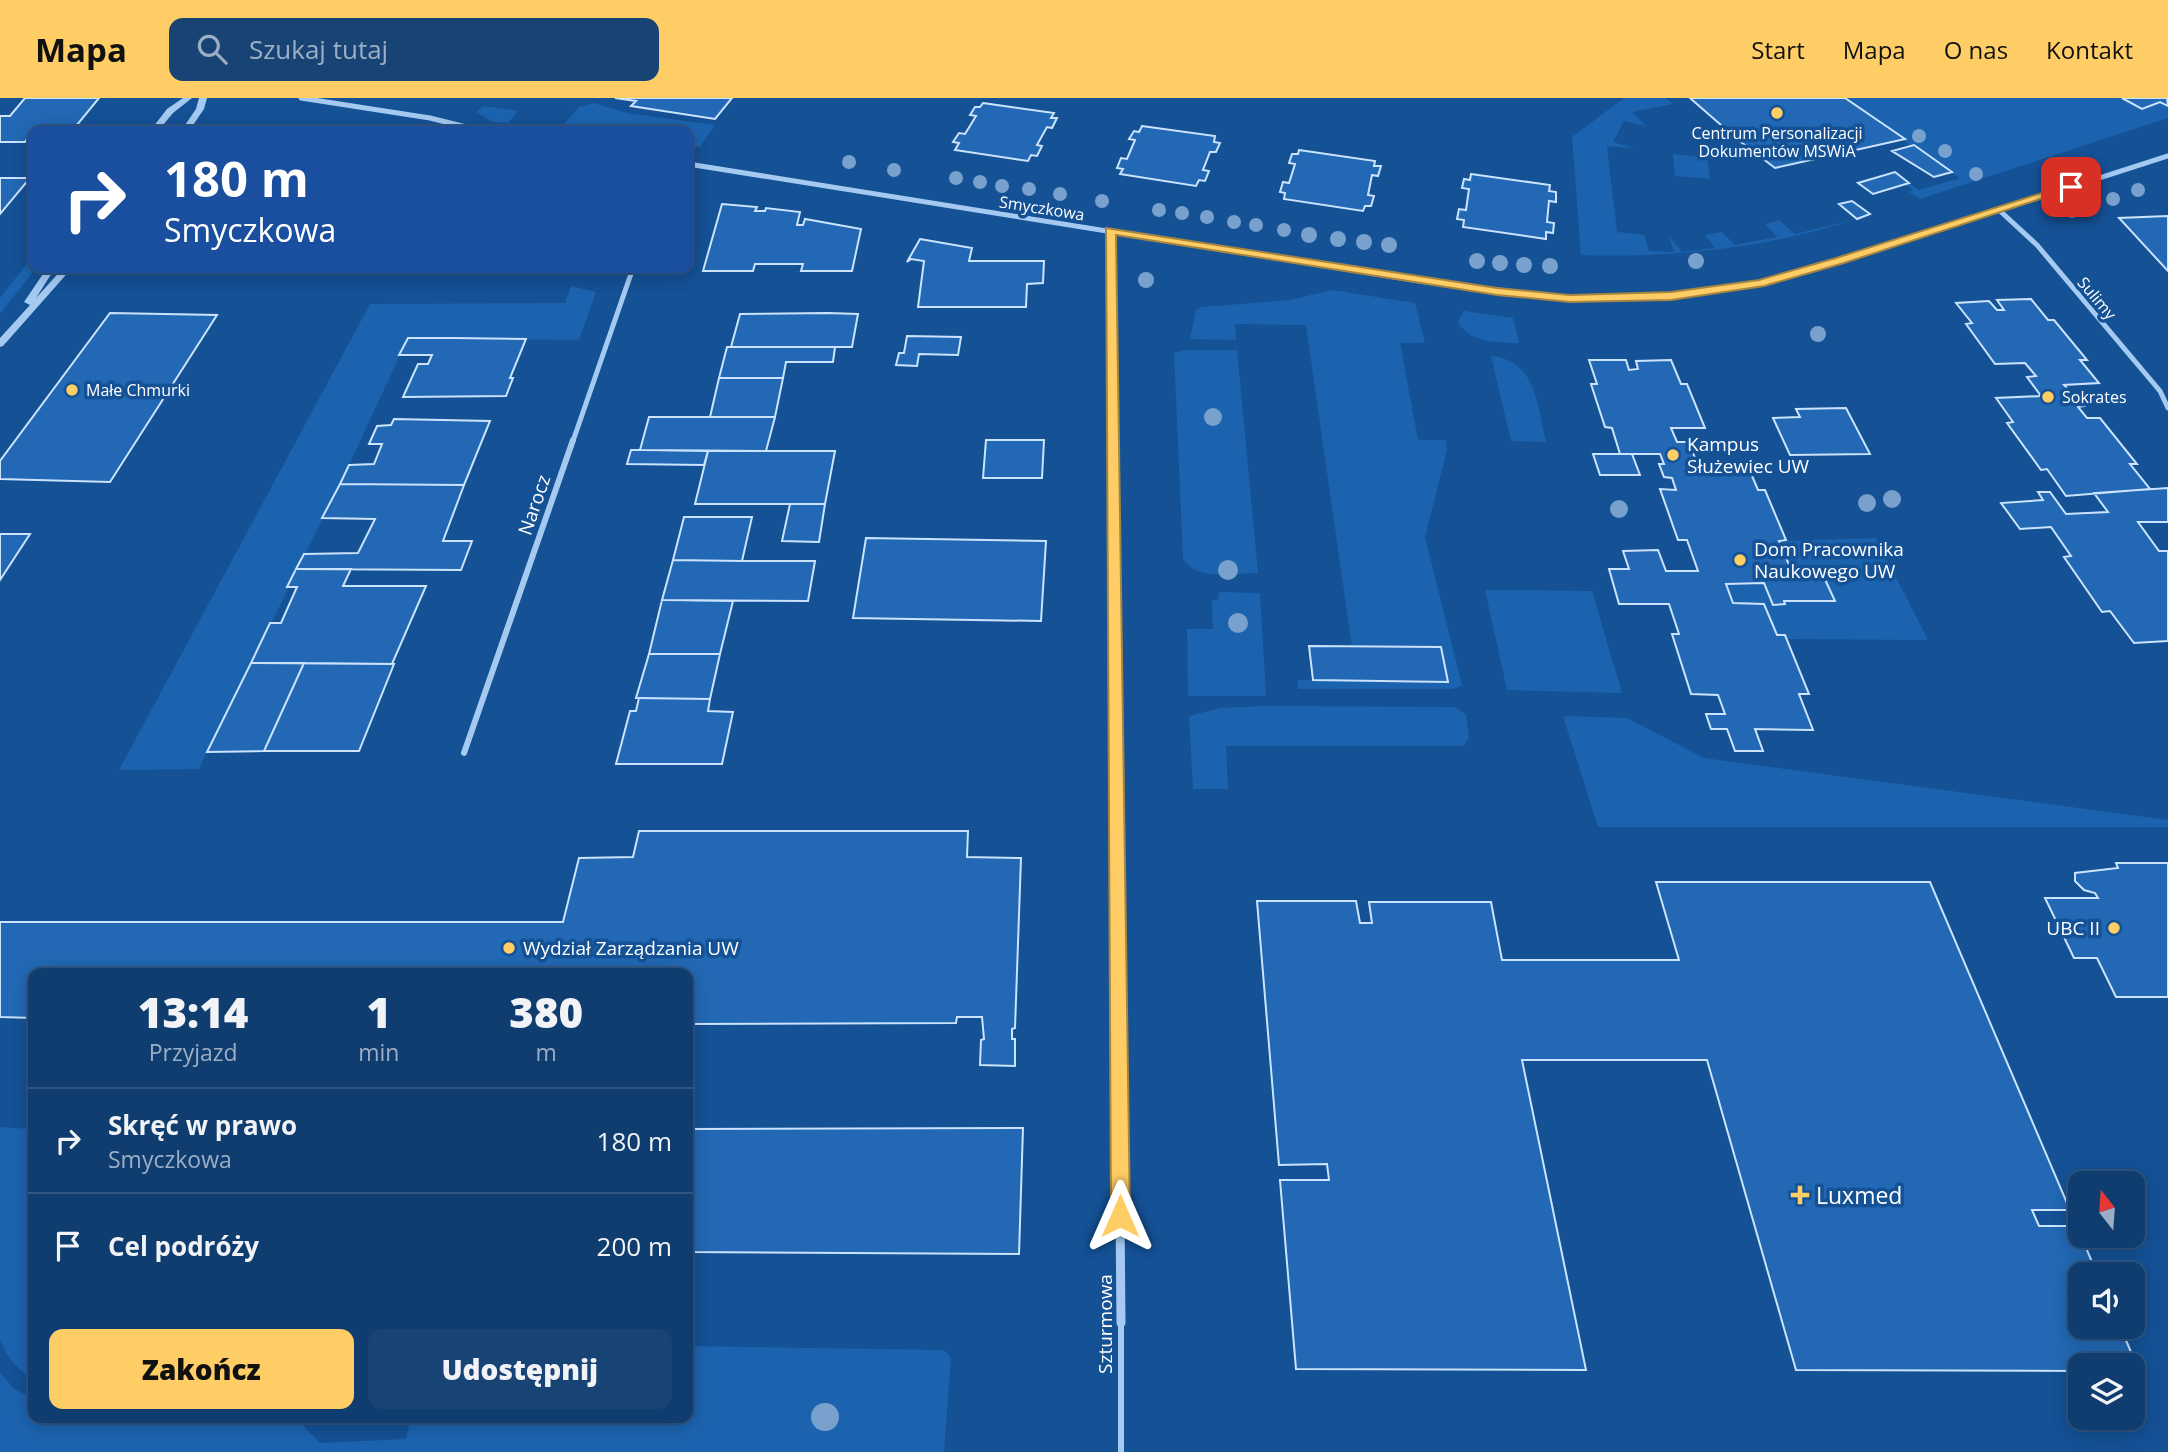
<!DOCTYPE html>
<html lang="pl">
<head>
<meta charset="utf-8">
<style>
	body { margin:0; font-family:"Open Sans",sans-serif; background:#184475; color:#f1f3f6; height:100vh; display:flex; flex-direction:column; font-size:26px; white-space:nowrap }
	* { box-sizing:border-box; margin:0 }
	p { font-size:23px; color:#9baec3 }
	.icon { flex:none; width:38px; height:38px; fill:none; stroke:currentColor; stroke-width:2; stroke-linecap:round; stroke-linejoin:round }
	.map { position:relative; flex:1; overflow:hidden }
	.side { position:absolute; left:28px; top:870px; width:665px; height:455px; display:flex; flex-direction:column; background:#0f3d70; border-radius:14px; box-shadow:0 4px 18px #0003,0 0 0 2px #2f5683 }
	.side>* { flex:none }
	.hud { position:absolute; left:28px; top:28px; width:665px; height:147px; border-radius:14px; box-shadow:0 4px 18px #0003,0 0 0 2px #2f5683; background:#1a4fa0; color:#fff; overflow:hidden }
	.needle { width:46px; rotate:343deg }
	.buttons { position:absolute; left:2068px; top:1073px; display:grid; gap:14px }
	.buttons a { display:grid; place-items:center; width:77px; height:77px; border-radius:14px; background:#0f3d70; box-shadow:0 4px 18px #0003,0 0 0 2px #2f5683; font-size:35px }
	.pin { position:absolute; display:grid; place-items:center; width:60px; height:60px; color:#fff; margin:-30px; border-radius:14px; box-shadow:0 4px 10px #0006 }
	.me { position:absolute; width:77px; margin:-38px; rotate:0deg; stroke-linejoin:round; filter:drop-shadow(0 0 5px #0008) }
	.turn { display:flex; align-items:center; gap:24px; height:147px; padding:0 21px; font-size:32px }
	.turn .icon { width:91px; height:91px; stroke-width:2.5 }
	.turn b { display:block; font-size:49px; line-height:60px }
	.eta { display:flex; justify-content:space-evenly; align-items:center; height:119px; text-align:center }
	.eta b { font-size:42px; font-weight:800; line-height:49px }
	.primary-button { display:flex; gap:14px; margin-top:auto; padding:14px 21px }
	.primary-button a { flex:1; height:80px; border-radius:14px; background:#ffcd65; color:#111; font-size:28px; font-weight:800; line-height:80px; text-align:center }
	.primary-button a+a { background:#184475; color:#f1f3f6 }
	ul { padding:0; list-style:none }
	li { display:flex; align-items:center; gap:21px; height:105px; padding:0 21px; border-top:2px solid #2f5683 }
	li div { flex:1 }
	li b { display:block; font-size:26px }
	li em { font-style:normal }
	header { display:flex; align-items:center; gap:42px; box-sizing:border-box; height:98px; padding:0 35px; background:#ffcd65; color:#111 }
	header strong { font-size:33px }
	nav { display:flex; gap:38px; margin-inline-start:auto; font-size:24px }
	.search { width:490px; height:63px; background:#184475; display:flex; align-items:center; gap:18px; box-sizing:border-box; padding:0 24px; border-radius:14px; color:#9baec3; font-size:26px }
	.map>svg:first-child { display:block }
</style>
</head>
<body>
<header>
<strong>Mapa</strong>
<div class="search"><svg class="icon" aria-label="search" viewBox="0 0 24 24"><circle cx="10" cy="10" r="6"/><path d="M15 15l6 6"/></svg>Szukaj tutaj</div>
<nav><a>Start</a><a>Mapa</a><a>O nas</a><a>Kontakt</a></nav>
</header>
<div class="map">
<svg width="2168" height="1354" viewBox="0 0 2168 1354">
	<rect width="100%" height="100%" fill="#145195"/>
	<path fill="#1c63af" d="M1624,0H1666L1673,6L1632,14L1646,28L1624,23L1613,44L1634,50L1607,48L1617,134L1644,137L1649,153L1674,154L1669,138L1682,154L1715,150L1705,137L1722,134L1735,147L1777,139L1765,126L1779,122L1795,136L1857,121C1767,150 1676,160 1581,157L1572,39Z
		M1847,0H2122L2142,11L2160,4L2168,8V20L1920,101L1909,94L1913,92L1905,86L1909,85L1919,92L1960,80L1916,52Z
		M593,5L627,15L715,27L700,49L688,47V33H594L569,30L565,25L579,9Z
		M483,8L518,13L508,25L493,24L476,14Z
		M1673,56L1707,60L1710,81L1675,78Z
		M33,158V170H36L0,216V200Z
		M571,188L596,194L579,242L408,240L340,386L199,671L119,672L370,206L565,205Z
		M1332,192L1415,205L1425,245H1400L1418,342H1446L1447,352L1425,439L1462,587L1453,591H1298V582L1448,583L1441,549H1352L1306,227L1235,226L1236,242L1190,241L1196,212L1202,209L1290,202Z
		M1464,213L1513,220L1519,245C1498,245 1470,245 1458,224Z
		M1185,252H1237L1258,475C1236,475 1195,484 1183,460L1174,255Z
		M1491,258C1537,262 1537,308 1546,344L1511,343Z
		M1876,440L1928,542L1787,541L1785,537H1777L1764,506L1733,505L1726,486L1764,485L1773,507L1784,506V503H1834L1822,475L1792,474L1779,443Z
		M1485,492L1592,493L1622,595L1507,592Z
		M1219,494L1260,495L1266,598H1188L1187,531H1213L1212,502H1218Z
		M1266,608L1455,609L1466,617L1469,639L1464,648H1226L1228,691H1193L1189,618L1220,610Z
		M1563,618L1627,620L1704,660L2168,722V729H1598Z
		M0,1029L30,1031L33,1035V1281C16,1271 8,1260 0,1242Z
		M688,1248L944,1252L951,1260L944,1354H0V1274L14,1291L33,1300V1320H88L102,1323L156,1320H296L320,1345L406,1341L411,1320H688Z"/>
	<path fill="#2268b4" stroke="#cbe3fd" stroke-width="2" d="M25,0H99L72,33H33L25,44H0V18H10Z
		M615,0H732L715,21L631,8L636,3Z
		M1690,0H1845L1905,41L1775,70L1737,41Z
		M2122,0H2167L2168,8L2160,4L2142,11Z
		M983,5L1054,15L1051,20H1057L1052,30L1047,29L1037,47L1042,48L1037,58L1031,57L1028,63L955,52L959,45L953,44L959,35L965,36L976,18L970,17L975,9H980Z
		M1142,28L1215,38L1214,44L1220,45L1216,54H1210L1203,72L1209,73L1205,83L1199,82L1196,88L1120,76L1123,71L1117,70L1121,60L1127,61L1135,42L1129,41L1134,33L1139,34Z
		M1914,47L1952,74L1934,79L1892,53Z
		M1299,52L1375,63L1374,68H1381L1378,78L1372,77L1368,97L1374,98L1371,108H1365L1363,113L1284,101L1285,95L1280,94L1283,84L1289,85L1295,66L1289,65L1292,56H1298Z
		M1895,74L1909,85L1873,96L1858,85Z
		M1471,76L1550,87L1549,93L1556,94V104L1549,103L1547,124L1554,125L1553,135L1546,134V141L1463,129L1464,122L1457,121L1459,111L1466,112L1469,91L1462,90L1464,81L1470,82Z
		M0,80H30L0,116Z
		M1852,103L1870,116L1857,121L1839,106Z
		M722,106L757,109L755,113H765L766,110L800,114L797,127H803L805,121L861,131L852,173H801L803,166H755L753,173H703Z
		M2168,118V173L2119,120Z
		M920,141L972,150L969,163H1044L1043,185L1027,186L1026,209H918L924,163L911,161L907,164Z
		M2031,201L2048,222H2054L2087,262H2080L2099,285L2064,287L2084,308L2078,309L2087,320H2100L2137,366H2130L2150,391L2066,398L2047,371L2041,372L2007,325L2013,324L1996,300L2041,298L2027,279L2036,278L2025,265L1995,266L1966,226L1972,225L1956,205L1989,203L1997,212H2004L1997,202Z
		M110,215L217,217L110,384L0,381V363Z
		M828,215L858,216L852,249H731L740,216Z
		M907,238L961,239L958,257L919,256L917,268L896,267L899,255H904Z
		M408,240H453L526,241L510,280H513L506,298L403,299L418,266H428L432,257H399Z
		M727,249H835L833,264H786L783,280H719Z
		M1589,262H1626L1629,272L1638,271L1636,263L1671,262L1681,286H1687L1705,330H1671L1677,344H1689L1697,365L1747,366L1758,392H1765L1786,442L1779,443L1792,474L1822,475L1835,503H1784L1785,506L1773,507L1764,485L1726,486L1733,505L1764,506L1777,537H1785L1809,596H1799L1813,632L1755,631L1763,653H1735L1727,631H1711L1706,616H1725L1718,597L1691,596L1672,536H1679L1669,506H1619L1609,471H1629L1623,453L1658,452L1666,473H1698L1687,442H1678L1660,391L1676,392L1672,380L1664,379L1659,366H1664L1660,356H1620L1612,330L1605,329L1591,286H1597Z
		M719,280H783L775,319H710Z
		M1846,310L1870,356L1790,357L1773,320L1800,319L1796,311Z
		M649,319H775L766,353L640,352Z
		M394,321L490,323L464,387L340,386L349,367L374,366L382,346H369L377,328L391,327Z
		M986,342H1044L1042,380H983Z
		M631,352H640L708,353L704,367L627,366Z
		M708,353H835L825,406H695Z
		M1593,356H1632L1640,377H1600Z
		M340,386L464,387L443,443H472L461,472L296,471L304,456L358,455L375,421L322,420Z
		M2168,390V424H2138L2159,453H2168V543L2134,545L2110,513L2102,514L2064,459L2071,458L2051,429L2020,431L2001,405L2043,402L2038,394H2050L2066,416L2108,414L2094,395Z
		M790,406H825L819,444L782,443Z
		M684,419H752L742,463L673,462Z
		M0,436H30L0,482Z
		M866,440L1046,443L1041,523L853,520Z
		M673,462L742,463H815L808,503L662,502Z
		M296,471H351L343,488H426L392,566L251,565L270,525H281L297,489H287Z
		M662,502L733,503L720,556H649Z
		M1309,548L1441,549L1448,584L1313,582Z
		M649,556H720L710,601L636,600Z
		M251,565H304L264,653L207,654Z
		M304,565L394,566L359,653H264Z
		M639,600L710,601L708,613L733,614L722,666H616L630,613H636Z
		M639,733H968L967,759L1021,760L1015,930L1012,931V941H1015V968L980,967L981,942L984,941L982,919H957L956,925L688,926V875H33V920L0,919V824H563L579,760L633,759Z
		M2116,765H2168V899H2116L2097,860H2074L2045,800H2098L2095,795L2084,792L2075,783V775L2118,770Z
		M1656,784H1930L2070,1112H2032L2039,1128H2077L2097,1176H2081V1228H2120L2139,1273H2133V1267H2081V1273L1796,1272L1707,962H1522L1586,1272L1296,1271L1280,1082H1329L1327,1066L1279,1067L1257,803H1356L1360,825H1372L1369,804H1491L1502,862H1679Z
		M1023,1030L1019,1156L688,1154V1031Z"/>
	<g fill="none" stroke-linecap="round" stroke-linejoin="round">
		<path stroke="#a4caf2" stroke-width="6" d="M1121,1225V1354"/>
		<path stroke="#a4caf2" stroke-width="5" d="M301,0L430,20L482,33
			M688,66L1426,184L1570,200L1671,198L1759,186L1840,163L2168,58
			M1999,112L2037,147L2160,293L2168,310
			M1110,133L1112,343
			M573,343L633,170"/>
		<path stroke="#a4caf2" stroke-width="6" d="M1112,342L1117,785
			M464,655L573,342"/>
		<path stroke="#a4caf2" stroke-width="9" d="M1117,783L1121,1225"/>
		<path fill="#a4caf2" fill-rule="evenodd" d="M183,0H192L173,15L158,33H150L167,11Z
			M199,0H207L204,11L189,33H181L196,11Z
			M47,170H55L36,200L63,170H72L3,248L0,249V240L30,207L24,204Z"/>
	</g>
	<g fill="#79a1ce">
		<circle cx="1919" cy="38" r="7"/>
		<circle cx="1945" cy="53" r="7"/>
		<circle cx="849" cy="64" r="7"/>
		<circle cx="894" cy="72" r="7"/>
		<circle cx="1976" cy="76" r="7"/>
		<circle cx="956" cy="80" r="7"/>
		<circle cx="980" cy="84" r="7"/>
		<circle cx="1002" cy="88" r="7"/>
		<circle cx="1029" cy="91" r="7"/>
		<circle cx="2138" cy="92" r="7"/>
		<circle cx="1060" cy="96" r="7"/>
		<circle cx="2113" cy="101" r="7"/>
		<circle cx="1102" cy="103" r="7"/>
		<circle cx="1159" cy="112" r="7"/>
		<circle cx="2072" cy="113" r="7"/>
		<circle cx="1182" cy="115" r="7"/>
		<circle cx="1207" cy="119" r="7"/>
		<circle cx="1234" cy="124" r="7"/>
		<circle cx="1256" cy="127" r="7"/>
		<circle cx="1284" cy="132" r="7"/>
		<circle cx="1309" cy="137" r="8"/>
		<circle cx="1338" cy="141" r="8"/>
		<circle cx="1364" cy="144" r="8"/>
		<circle cx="1389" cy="147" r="8"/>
		<circle cx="1477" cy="163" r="8"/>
		<circle cx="1696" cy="163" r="8"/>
		<circle cx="1500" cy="165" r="8"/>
		<circle cx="1524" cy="167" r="8"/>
		<circle cx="1550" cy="168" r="8"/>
		<circle cx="1146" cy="182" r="8"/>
		<circle cx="1818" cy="236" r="8"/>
		<circle cx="1213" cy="319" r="9"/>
		<circle cx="1892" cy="401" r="9"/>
		<circle cx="1867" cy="405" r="9"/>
		<circle cx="1619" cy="411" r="9"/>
		<circle cx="1228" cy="472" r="10"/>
		<circle cx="1238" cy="525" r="10"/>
		<circle cx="825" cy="1319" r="14"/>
	</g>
	<path fill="#ffcd65" stroke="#a68542" stroke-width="2" d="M2067,87L2077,89L1844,165L1764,188L1671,202L1570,204L1497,197L1116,137L1130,1118L1127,1125L1120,1127L1113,1125L1111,1118L1106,130L1497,190L1570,197L1671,194L1759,182L1836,160Z"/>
	<g fill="#ffcd65" stroke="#145195" stroke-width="2.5">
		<circle cx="1777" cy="15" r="7"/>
		<circle cx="72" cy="292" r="7"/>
		<circle cx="2048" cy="299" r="7"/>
		<circle cx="1673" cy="357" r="7"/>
		<circle cx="1740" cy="462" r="7"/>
		<circle cx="2114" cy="830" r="7"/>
		<circle cx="509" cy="850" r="7"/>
		<path d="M1796.5 1086.5h7v7h7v7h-7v7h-7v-7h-7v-7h7z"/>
	</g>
	<g text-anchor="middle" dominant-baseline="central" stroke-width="7" stroke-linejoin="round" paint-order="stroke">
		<g font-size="16" fill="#fff" stroke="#145195" text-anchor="start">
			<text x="1777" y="35" text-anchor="middle">Centrum Personalizacji<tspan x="1777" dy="18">Dokumentów MSWiA</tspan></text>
			<text x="86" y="292">Małe Chmurki</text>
			<text x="2062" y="299">Sokrates</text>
		</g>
		<g font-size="16" fill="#fff" stroke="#145195">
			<text transform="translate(1042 110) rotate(9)">Smyczkowa</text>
			<text transform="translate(2097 200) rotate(50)">Sulimy</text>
		</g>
		<g font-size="19" fill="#fff" stroke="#145195" text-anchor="start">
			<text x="1687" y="346">Kampus<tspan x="1687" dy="22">Służewiec UW</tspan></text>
			<text x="1754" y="451">Dom Pracownika<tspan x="1754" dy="22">Naukowego UW</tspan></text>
			<text x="2100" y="830" text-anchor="end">UBC II</text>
			<text x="523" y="850">Wydział Zarządzania UW</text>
		</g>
		<g font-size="19" fill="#fff" stroke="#145195">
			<text transform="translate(534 407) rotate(-71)">Narocz</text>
			<text transform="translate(1105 1226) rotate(-90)">Szturmowa</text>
		</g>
		<g font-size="23" fill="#fff" stroke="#145195" text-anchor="start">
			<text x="1816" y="1097">Luxmed</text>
		</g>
	</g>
</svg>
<div class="buttons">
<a><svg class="needle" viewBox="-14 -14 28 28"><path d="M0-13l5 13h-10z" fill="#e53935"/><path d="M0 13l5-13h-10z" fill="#9baec3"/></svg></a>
<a><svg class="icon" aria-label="sound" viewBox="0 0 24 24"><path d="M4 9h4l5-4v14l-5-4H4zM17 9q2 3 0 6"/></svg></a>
<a><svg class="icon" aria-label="layers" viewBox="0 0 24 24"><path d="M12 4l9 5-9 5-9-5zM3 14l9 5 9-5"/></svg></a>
</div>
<div class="pin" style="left:2071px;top:89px;background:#d93025"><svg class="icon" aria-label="arrive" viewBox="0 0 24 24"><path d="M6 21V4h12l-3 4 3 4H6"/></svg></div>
<svg class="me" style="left:1120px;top:1118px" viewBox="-20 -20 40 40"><path d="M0-17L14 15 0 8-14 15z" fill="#ffcd65" stroke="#fff" stroke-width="4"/></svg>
<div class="hud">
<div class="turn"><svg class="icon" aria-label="right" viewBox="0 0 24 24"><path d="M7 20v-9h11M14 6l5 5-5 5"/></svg><div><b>180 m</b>Smyczkowa</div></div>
</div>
<section class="side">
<div class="eta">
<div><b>13:14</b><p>Przyjazd</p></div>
<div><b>1</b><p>min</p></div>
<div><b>380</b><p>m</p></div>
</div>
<ul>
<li><svg class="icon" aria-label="right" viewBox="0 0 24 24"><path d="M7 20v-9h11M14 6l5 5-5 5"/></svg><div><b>Skręć w prawo</b><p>Smyczkowa</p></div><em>180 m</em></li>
<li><svg class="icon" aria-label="arrive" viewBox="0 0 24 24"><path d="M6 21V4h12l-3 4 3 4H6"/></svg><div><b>Cel podróży</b></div><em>200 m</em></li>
</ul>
<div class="primary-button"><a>Zakończ</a><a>Udostępnij</a></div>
</section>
</div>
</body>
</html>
